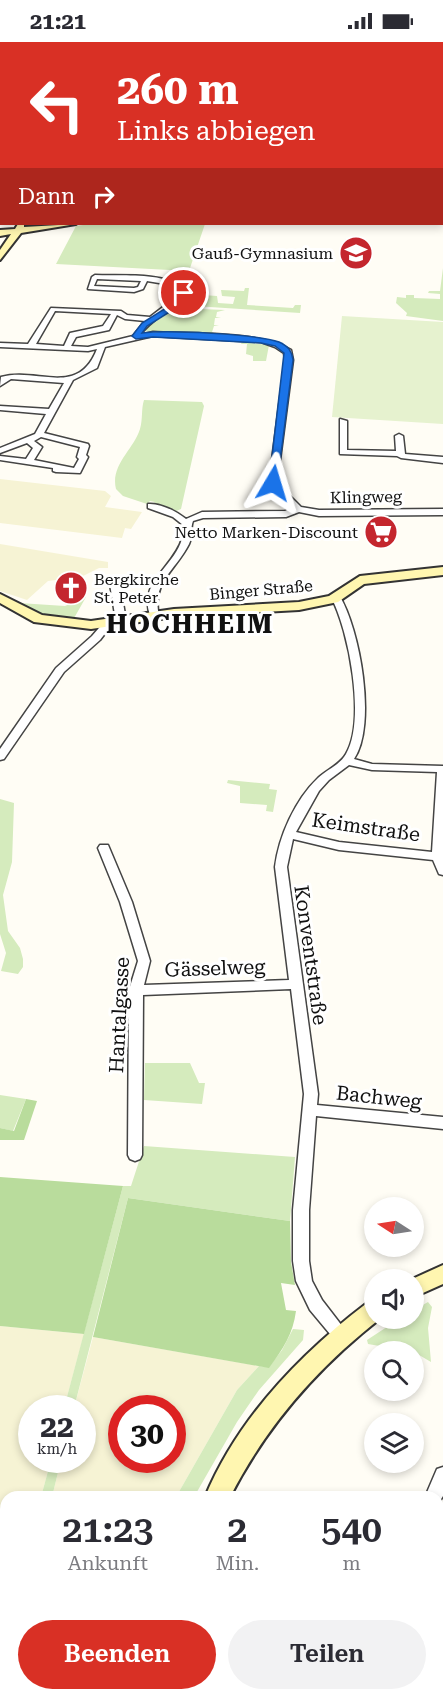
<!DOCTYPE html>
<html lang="de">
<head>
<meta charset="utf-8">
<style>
	body { margin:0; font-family:"Roboto Serif",serif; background:#f2f2f3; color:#2b2b33; height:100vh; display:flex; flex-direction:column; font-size:22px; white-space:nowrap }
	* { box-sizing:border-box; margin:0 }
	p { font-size:20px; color:#7c7c81 }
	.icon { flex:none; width:33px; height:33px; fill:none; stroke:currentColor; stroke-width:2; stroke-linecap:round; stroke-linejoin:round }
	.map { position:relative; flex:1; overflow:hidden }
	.details { position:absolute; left:0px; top:1449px; width:444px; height:210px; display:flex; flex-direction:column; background:#fff; border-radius:18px 18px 0 0; box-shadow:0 3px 9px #0003 }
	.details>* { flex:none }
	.guide { position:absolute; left:0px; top:0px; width:444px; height:183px; box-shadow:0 3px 9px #0003; background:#d93025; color:#fff; overflow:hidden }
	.needle { width:39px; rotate:282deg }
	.controls { position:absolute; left:364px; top:1155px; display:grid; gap:12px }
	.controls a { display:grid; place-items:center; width:60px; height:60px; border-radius:50%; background:#fff; box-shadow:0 3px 9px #0003; font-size:30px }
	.speed { position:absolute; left:18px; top:1353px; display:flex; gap:12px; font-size:30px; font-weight:700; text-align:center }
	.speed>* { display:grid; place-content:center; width:78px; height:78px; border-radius:50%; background:#fff; box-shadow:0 3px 9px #0003; line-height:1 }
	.speed small { font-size:15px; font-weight:400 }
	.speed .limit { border:9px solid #d22; background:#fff; color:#111 }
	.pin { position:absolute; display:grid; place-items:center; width:51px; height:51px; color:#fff; margin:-26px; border:3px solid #fff; border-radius:50%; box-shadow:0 2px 6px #0007 }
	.me { position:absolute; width:66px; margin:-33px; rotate:7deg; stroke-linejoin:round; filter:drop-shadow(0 0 4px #0008) }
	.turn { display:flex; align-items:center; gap:21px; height:126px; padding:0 18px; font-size:27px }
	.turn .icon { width:78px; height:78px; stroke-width:2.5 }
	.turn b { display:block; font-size:42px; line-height:51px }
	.then { display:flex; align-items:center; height:57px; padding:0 18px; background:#0003; gap:12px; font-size:22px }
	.eta { display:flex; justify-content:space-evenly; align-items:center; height:102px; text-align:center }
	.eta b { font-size:36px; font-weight:600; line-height:42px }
	.primary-button { display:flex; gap:12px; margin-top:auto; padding:12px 18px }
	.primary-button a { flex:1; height:69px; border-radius:36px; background:#d93025; color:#fff; font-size:24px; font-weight:600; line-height:69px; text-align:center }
	.primary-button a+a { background:#f2f2f3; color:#2b2b33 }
	.status { display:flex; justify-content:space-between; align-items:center; height:42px; padding:0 30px; background:#fff; direction:ltr }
	.status svg { height:16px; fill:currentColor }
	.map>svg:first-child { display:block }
</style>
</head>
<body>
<div class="status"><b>21:21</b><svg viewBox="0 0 49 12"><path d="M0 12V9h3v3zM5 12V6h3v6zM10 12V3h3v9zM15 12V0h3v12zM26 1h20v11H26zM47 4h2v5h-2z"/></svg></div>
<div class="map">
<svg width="443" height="1659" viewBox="0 0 443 1659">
	<rect width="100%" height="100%" fill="#fffdf5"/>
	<path fill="#f6f3d4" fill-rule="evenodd" d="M0,437L105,449L111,454L105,465L142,470L131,487L125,486L122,496L0,481Z
		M0,502L108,520V526H99L81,535L48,539L27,558L0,549Z
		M0,1284L84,1292L64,1366H32V1418H51L41,1455H6L5,1553H0Z
		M93,1295L259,1324L237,1348L176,1455H52L61,1418H82V1366H74ZM122,1366H172V1418H122Z
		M0,1564L6,1565V1653H78L75,1659H0Z"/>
	<path fill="#d5ebbd" d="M90,182H205L189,229L56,222L76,184Z
		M443,226V279L406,274L407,271L396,261L397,255L406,256V253H414V256L440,257V252L428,251L429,249H440Z
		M245,246H249L247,263L293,266L295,263H301L300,271L179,263L187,252L217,254L218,261L233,262L235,255L222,254L221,248L244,249Z
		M176,266L225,268L217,270L216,275L221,276H215L214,283H219L214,284L212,290L218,293L142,289L152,280Z
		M242,300L269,303L266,319H253V314L246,312L247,302H241Z
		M144,358L202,360L204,364L181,467L174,470L152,463L155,460L150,459L147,462L123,454L116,447C110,423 134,407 140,387C143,377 141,367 144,358Z
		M83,542H87L86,555L73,578L47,574L19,561L65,564L79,558Z
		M228,738L270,742L269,747L277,748L273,770L266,769L267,763L240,761V744L227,741Z
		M0,757L14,761L12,820L3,853L8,889L20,906L23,917V925L18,932L1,929L6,911L0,892Z
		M145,1021H190L199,1041H205L202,1062L144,1058Z
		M0,1053L26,1057L13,1089L0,1086Z
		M144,1104L295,1115L290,1179L128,1156L74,1366H64L123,1144H131Z
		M428,1260L432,1265L428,1286L431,1320L414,1310L368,1302L367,1298L399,1277L414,1276V1268Z
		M293,1287L304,1288L303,1298L259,1348L237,1380L194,1455H176L237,1348L259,1324L269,1325L282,1308Z
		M51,1418H61L52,1455H41Z"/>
	<path fill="#b9dc9c" d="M26,1057L37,1059L24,1098H0V1086L14,1089Z
		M0,1135L123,1144L84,1292L0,1284Z
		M128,1156L290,1179L291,1220L295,1243L281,1241L286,1268L296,1269C293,1292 283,1307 269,1326L93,1295Z"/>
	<path fill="#e6f2cf" d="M342,274L443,280V382L332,375Z"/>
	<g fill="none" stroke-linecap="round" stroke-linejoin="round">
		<path stroke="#3f96cf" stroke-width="1.5" d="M227,0L229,2"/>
		<defs>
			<path id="street" d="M0,0L13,2H0Z
				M57,0H61L56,2Z
				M110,0H114V2H110Z
				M161,0H166L160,2Z
				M189,0H194L195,2H190Z
				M247,0H251L252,2H247Z
				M354,0H358L359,2H354Z
				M403,0L411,2H404Z
				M0,19H2V21H0Z
				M442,27H443V29H442Z
				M0,60H2V64H0Z
				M442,96H443V100H442Z
				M0,109H2V113H0Z
				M95,233C124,234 159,230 184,245L186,252C173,268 152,276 140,293L153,290C189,292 262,289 291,308L293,318L277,441L301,465L319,468L443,467V473L319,474L299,470L286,475L203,476L193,479C190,486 193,494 189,502C176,528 151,541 159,573L154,576L151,575C136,542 174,525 182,497C183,493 183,488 183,483L173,475L148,466V462C160,461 176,469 186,477L202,470L285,469L292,466L269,441L285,318L284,311L275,305L261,300L153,294L105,305L97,326L73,338L44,391L88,402L89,404L86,413L88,415L80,431L56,430L53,429V426L0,418V414L26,417L33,406L27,401L0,411V406L35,392L46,372L0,368V364L49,367L64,341L11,337L0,344L1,335C38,325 78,356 97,307L88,309L0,305V301L28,302L51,266L121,269L127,273L150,275L180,252L179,247L171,243L147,239L143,247L134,250L88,247L92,235ZM97,237L141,239L138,245L134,246L94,244ZM55,269L111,272L103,284L70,291L64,304L36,302ZM117,273L125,277L145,279L133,294L88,305L71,304L76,295L109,288ZM41,395L80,405L77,415L79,417L74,426L34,418L42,405L34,399Z
				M340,377L347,379V408L396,409L395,394L399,392L403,394L405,412L443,415V421L401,416L397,414L340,412Z
				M115,539L120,542L126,579L121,582L116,579L110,542Z
				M336,552L339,553C360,587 377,683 354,717L372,722L443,724V833L439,832L433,818L339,808L293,797L287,825L318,1052L317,1063L443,1075V1087L316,1074L309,1168V1219L312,1239L322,1258L349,1293L347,1298L341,1300L335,1298L310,1268L296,1239L293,1219V1168L304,1052L291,947L143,953L142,1113L140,1117L135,1119L130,1117L128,1113L129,948L138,919L120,860L98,806L100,803H108L132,860L150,919L144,943L289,938L275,825C279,794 295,758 318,736C326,728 340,723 346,712C366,678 349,588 331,555ZM349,723L372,728L437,730L432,810L339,800L296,790L319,749L329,738Z
				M108,578L111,579L113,581L100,598L64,630L4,717L0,718V707L56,626L92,594L105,579Z
				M443,1425V1454L438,1462V1455H425L437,1427Z
				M438,1497L443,1498V1516L438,1515Z
				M203,1653H229L232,1659H206Z
				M348,1653H368L366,1659H346Z"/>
			<path id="secondary" d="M414,0H425L411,2Z
				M442,45H443V49H442Z
				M0,55H2V59H0Z
				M442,116H443V120H442Z
				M18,182H24V185L76,182L21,191L0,218V208L11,192L0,194V188L15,187Z
				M443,525V533L364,542L338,560L299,568L174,575L91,587L34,580L0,561V552L42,573L91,579L174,567L299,560L329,554L360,534Z
				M443,1223V1242L414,1255V1238H410Z
				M375,1258V1276H381C317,1326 267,1383 230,1455H205C238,1376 300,1312 367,1261Z
				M108,1653H135L133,1659H106Z"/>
		</defs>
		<use href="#street" stroke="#444" stroke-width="3"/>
		<use href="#secondary" stroke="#333" stroke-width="4"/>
		<use href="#street" fill="#fff" fill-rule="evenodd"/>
		<use href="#secondary" fill="#fff6b0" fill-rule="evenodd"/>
	</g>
	<path fill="#1a73e8" stroke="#114b97" stroke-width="1.5" d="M184,248L188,251L176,266L147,284L142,291C167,288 258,292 279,300C288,304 292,309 293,318L277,443L269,441L284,311L275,304L261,301L153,295L136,297L132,294L142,281L171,263Z"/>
	<defs>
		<symbol id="school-disc" viewBox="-11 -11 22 22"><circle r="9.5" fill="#c4262e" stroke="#fff"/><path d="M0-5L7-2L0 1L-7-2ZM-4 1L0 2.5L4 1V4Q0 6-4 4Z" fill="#fff"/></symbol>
		<symbol id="supermarket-disc" viewBox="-11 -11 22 22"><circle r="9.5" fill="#c4262e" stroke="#fff"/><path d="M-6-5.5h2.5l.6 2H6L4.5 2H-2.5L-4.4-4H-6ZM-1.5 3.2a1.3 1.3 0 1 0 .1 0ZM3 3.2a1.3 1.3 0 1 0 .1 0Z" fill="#fff"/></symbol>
		<symbol id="church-disc" viewBox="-11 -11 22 22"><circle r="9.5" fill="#c4262e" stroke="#fff"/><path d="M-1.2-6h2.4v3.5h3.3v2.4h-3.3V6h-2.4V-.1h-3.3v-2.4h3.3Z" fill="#fff"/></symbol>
	</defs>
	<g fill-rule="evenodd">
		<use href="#school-disc" x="337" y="192" width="38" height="38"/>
		<use href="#supermarket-disc" x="362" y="471" width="38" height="38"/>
		<use href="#church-disc" x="52" y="527" width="38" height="38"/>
	</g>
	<g text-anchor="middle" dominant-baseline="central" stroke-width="6" stroke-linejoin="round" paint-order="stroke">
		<g font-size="16" fill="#111" stroke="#fff" text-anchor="end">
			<text x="333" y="211">Gauß-Gymnasium</text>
			<text x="358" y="490">Netto Marken-Discount</text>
			<text x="94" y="537" text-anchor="start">Bergkirche<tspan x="94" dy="18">St. Peter</tspan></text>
		</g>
		<g font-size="16" fill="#111" stroke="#fff">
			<text transform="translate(366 455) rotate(-1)">Klingweg</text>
			<text transform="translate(261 548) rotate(-5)">Binger Straße</text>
		</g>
		<g font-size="20" fill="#111" stroke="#fff">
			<text transform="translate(366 785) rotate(8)">Keimstraße</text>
			<text transform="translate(311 913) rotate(82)">Konventstraße</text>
			<text transform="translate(215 926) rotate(-2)">Gässelweg</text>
			<text transform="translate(119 973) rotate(-87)">Hantalgasse</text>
			<text transform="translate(379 1055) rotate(6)">Bachweg</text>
		</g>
		<g font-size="26" font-weight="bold" letter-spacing="1.5" fill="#111" stroke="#fff">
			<text x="190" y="582">HOCHHEIM</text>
		</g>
	</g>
</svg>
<div class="controls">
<a><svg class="needle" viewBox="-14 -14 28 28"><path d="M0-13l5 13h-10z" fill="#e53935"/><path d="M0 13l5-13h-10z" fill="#7c7c81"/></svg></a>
<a><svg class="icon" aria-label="sound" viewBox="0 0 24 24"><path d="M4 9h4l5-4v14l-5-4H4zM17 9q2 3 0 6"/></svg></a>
<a><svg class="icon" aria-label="search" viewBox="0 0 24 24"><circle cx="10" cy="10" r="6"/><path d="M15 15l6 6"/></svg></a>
<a><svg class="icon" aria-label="layers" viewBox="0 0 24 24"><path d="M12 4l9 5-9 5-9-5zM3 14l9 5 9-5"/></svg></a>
</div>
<div class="speed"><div>22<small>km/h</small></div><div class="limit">30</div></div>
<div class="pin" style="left:184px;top:251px;background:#d93025"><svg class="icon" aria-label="arrive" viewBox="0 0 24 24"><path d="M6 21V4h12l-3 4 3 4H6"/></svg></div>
<svg class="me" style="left:273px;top:441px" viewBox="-20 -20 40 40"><path d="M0-17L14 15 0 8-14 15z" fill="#1a73e8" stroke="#fff" stroke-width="4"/></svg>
<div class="guide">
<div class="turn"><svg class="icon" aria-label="left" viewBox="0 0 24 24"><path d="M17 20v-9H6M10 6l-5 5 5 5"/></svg><div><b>260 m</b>Links abbiegen</div></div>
<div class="then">Dann<svg class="icon" aria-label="right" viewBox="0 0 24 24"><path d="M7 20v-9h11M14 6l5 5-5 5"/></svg></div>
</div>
<section class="details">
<div class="eta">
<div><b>21:23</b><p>Ankunft</p></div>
<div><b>2</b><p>Min.</p></div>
<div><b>540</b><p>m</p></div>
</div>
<div class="primary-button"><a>Beenden</a><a>Teilen</a></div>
</section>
</div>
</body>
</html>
